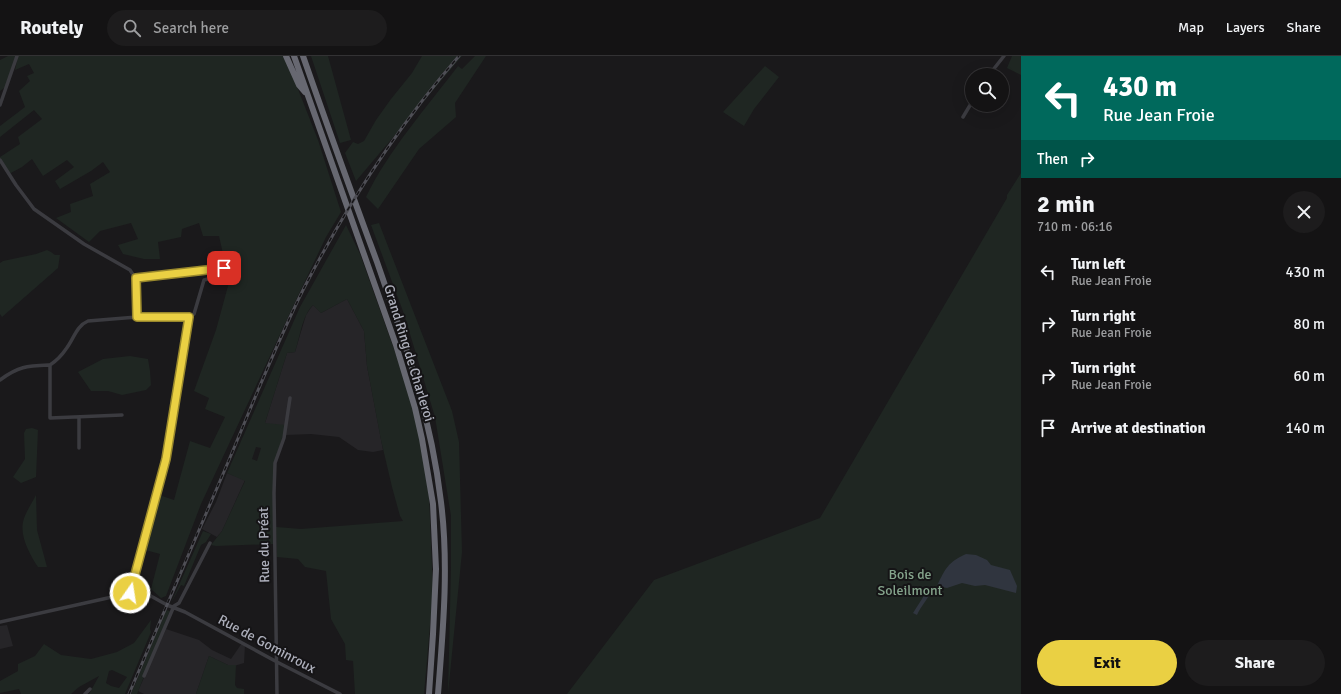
<!DOCTYPE html>
<html lang="en">
<head>
<meta charset="utf-8">
<style>
	body { margin:0; font-family:Signika,sans-serif; background:#1d1c1d; color:#f1f3f6; height:100vh; display:flex; flex-direction:column; font-size:15px; white-space:nowrap }
	* { box-sizing:border-box; margin:0 }
	p { font-size:13px; color:#9d9ea0 }
	.icon { flex:none; width:22px; height:22px; fill:none; stroke:currentColor; stroke-width:2; stroke-linecap:round; stroke-linejoin:round }
	.map { position:relative; flex:1; overflow:hidden }
	.panel { display:flex; flex-direction:column; background:#141314; width:320px }
	.panel>* { flex:none }
	.top-card { background:#00695c; color:#fff; overflow:hidden }
	.tools { position:absolute; left:965px; top:12px; display:grid; gap:8px }
	.tools a { display:grid; place-items:center; width:44px; height:44px; border-radius:50%; background:#141314; box-shadow:0 4px 16px #0002,0 0 0 1px #333234; font-size:20px }
	.pin { position:absolute; display:grid; place-items:center; width:34px; height:34px; color:#fff; margin:-17px; border-radius:8px; box-shadow:0 2px 6px #0006 }
	.me { position:absolute; width:44px; margin:-22px; rotate:13deg; stroke-linejoin:round; filter:drop-shadow(0 0 3px #0008) }
	.turn { display:flex; align-items:center; gap:14px; height:84px; padding:0 16px; font-size:18px }
	.turn .icon { width:52px; height:52px; stroke-width:2.5 }
	.turn b { display:block; font-size:28px; line-height:34px }
	.then { display:flex; align-items:center; height:38px; padding:0 16px; background:#0003; gap:8px; font-size:15px }
	.round { display:grid; place-items:center; flex:none; width:42px; height:42px; border-radius:21px; background:#1d1c1d }
	.headline { display:flex; align-items:center; justify-content:space-between; height:68px; padding:0 16px }
	h1 { font-size:24px; font-weight:800; line-height:30px }
	.cta { display:flex; gap:8px; margin-top:auto; padding:8px 16px }
	.cta a { flex:1; height:46px; border-radius:24px; background:#ead043; color:#111; font-size:16px; font-weight:800; line-height:46px; text-align:center }
	.cta a+a { background:#1d1c1d; color:#f1f3f6 }
	ul { padding:0; list-style:none }
	li { display:flex; align-items:center; gap:12px; height:52px; padding:0 16px }
	li div { flex:1 }
	li b { display:block; font-size:15px }
	li em { font-style:normal }
	header { display:flex; align-items:center; gap:24px; box-sizing:border-box; height:56px; padding:0 20px; background:#141314; border-bottom:1px solid #333234 }
	header strong { font-size:19px }
	nav { display:flex; gap:22px; margin-inline-start:auto; font-size:14px }
	.search { width:280px; height:36px; background:#1d1c1d; display:flex; align-items:center; gap:10px; box-sizing:border-box; padding:0 14px; border-radius:22px; color:#9d9ea0; font-size:15px }
	main { display:flex; flex:1; min-height:0 }
	.map>svg:first-child { display:block }
</style>
</head>
<body>
<header>
<strong>Routely</strong>
<div class="search"><svg class="icon" aria-label="search" viewBox="0 0 24 24"><circle cx="10" cy="10" r="6"/><path d="M15 15l6 6"/></svg>Search here</div>
<nav><a>Map</a><a>Layers</a><a>Share</a></nav>
</header>
<main>
<div class="map">
<svg width="1021" height="638" viewBox="0 0 1021 638">
	<rect width="100%" height="100%" fill="#1a191b"/>
	<path fill="#262528" d="M347,243L364,275L367,310L383,394L373,396L358,394L339,381L311,378L286,379L265,367L287,297L295,296L306,259L310,253L313,249L321,257Z
		M227,417L245,424L222,475L217,481L202,473L216,446Z
		M7,569L13,590L0,593V570Z
		M166,573L199,584L212,594L231,603L242,587L245,589L244,607L234,610L228,609L209,600L196,638H144L138,635Z"/>
	<path fill="#1f2622" fill-rule="evenodd" d="M8,0H17L7,30L0,35V4Z
		M18,0H285L318,84L341,156L326,181L296,244L201,448L166,540L161,542L151,533L160,498L142,493L159,439L174,444L190,385L210,392L225,361L205,353L209,342L194,335L216,274L234,208L224,202L219,180H203L199,167L182,173L181,181L158,186L160,203H144L123,198L118,189L138,183L131,167L100,175L89,186L56,162L71,156L70,148L93,140L90,128L110,116L103,106L91,115L60,133L55,125L74,111L67,104L43,120L32,103L22,111L9,118L0,104V101L20,88L18,81L42,63L34,54L0,81V70L25,51L19,35L30,25L27,20L34,17L29,8L15,14Z
		M311,0H328L351,84L340,87Z
		M422,0H462L356,125L345,97L353,86L358,88L364,85L376,64L391,43L412,17Z
		M475,0H486L455,47L456,61L419,93L378,153L366,141C388,95 427,51 458,10L462,13Z
		M1012,0H1021V19L1007,12Z
		M765,10L779,21L754,53L744,70L723,56Z
		M1021,117V638H567L654,524L820,462L1007,142V139Z
		M379,167L452,355L459,386L462,496L448,638L451,511V460L435,361L404,258L371,169Z
		M346,169L360,198L415,352L429,440L433,535L424,638H355L353,605L346,604L345,588L331,563L326,515L305,511L298,503L277,501L276,471L301,473L403,465L400,460L392,431L381,384L367,310L364,275L347,243L321,257L313,249C302,260 300,281 295,296L287,297L265,367L286,369L274,410V488L216,490L211,489L222,475L245,425L227,417L300,251ZM256,391L261,392L257,405L252,403Z
		M47,194L51,196L55,199H60L58,212L2,261L0,258V207L3,205L36,198Z
		M130,300L148,303L150,315L151,329L146,334L122,339L108,335H91L78,316L103,303Z
		M32,372L38,374L36,421L21,427L13,421L25,403L24,377L26,373Z
		M36,439L37,474L47,511H38C30,499 20,481 23,466C25,457 32,447 36,439Z
		M203,475L211,478L206,486L201,489L184,530L181,529L171,547Z
		M166,554L170,555L137,638H131Z
		M151,564L150,573L151,576L125,638H89L99,620L79,631L71,638H21L19,633L0,637V625L18,615V608L35,600L44,588L61,599L91,603L117,596L134,587ZM112,614L127,621L119,632L111,630L106,627L109,615Z
		M209,600L228,609H236L235,629L237,632L244,633V638H196Z"/>
	<path fill="#30353f" d="M966,498L976,499L987,504L991,509L1010,514L1017,530L1016,537L985,529L975,530L962,527L947,532L937,530C945,513 948,506 966,498Z
		M927,535L931,536C927,544 921,550 917,559L913,557Z"/>
	<g fill="none" stroke-linecap="round" stroke-linejoin="round">
		<path stroke="#3b3b40" stroke-width="3.5" d="M989,19L1004,0
			M0,49L17,0
			M963,61L972,46
			M0,104L16,129L34,153L84,188L130,214L136,223
			M137,261L136,223L224,211
			M50,309V362L122,359
			M0,324C19,310 27,310 50,309C56,305 62,299 66,293C74,283 76,270 88,265L137,261H189
			M79,392V361
			M130,537L166,403L189,261L194,258L204,224L212,222
			M0,566L130,537H141L149,539L167,549L185,556L277,606L340,638
			M144,620L174,550L179,547L210,487
			M85,638L90,633
			M277,638L274,437L275,407L284,382L290,342"/>
		<path stroke="#676871" stroke-width="6" d="M286,0L299,29L305,36
			M294,0L396,289L415,352L422,383L433,448L436,513L433,578L429,638
			M303,0C327,69 352,138 377,206C405,287 431,360 441,446C449,510 443,574 438,638"/>
		<defs>
			<path id="rail" d="M129,638C162,560 195,482 229,404C253,347 276,288 304,232C347,149 398,70 459,0"/>
		</defs>
		<use href="#rail" stroke="#4e4e55" stroke-width="3"/>
		<use href="#rail" stroke="#151416" stroke-width="1.5" stroke-dasharray="4.5" stroke-linecap="butt"/>
	</g>
	<g fill="none" stroke-linecap="round" stroke-linejoin="round">
		<defs>
			<path id="route" d="M130,537L166,403L189,261H137L136,222L224,212"/>
		</defs>
		<use href="#route" stroke="#98872c" stroke-width="10"/>
		<use href="#route" stroke="#ead043" stroke-width="7"/>
	</g>
	<g text-anchor="middle" dominant-baseline="central" stroke-width="4" stroke-linejoin="round" paint-order="stroke">
		<g font-size="14" fill="#acaeba" stroke="#151416">
			<text transform="translate(409 297) rotate(73)">Grand Ring de Charleroi</text>
			<text transform="translate(264 489) rotate(-91)">Rue du Préat</text>
			<text transform="translate(267 588) rotate(28)">Rue de Gominroux</text>
		</g>
		<g font-size="14" fill="#85a48c" stroke="#151416">
			<text x="910" y="518">Bois de<tspan x="910" dy="16">Soleilmont</tspan></text>
		</g>
	</g>
</svg>
<div class="tools">
<a><svg class="icon" aria-label="search" viewBox="0 0 24 24"><circle cx="10" cy="10" r="6"/><path d="M15 15l6 6"/></svg></a>
</div>
<div class="pin" style="left:224px;top:212px;background:#d93025"><svg class="icon" aria-label="arrive" viewBox="0 0 24 24"><path d="M6 21V4h12l-3 4 3 4H6"/></svg></div>
<svg class="me" style="left:130px;top:537px" viewBox="-20 -20 40 40"><circle r="17" fill="#ead043" stroke="#fff" stroke-width="3"/><path d="M0-11L8 9 0 5-8 9z" fill="#fff"/></svg>
</div>
<section class="panel">
<div class="top-card">
<div class="turn"><svg class="icon" aria-label="left" viewBox="0 0 24 24"><path d="M17 20v-9H6M10 6l-5 5 5 5"/></svg><div><b>430 m</b>Rue Jean Froie</div></div>
<div class="then">Then<svg class="icon" aria-label="right" viewBox="0 0 24 24"><path d="M7 20v-9h11M14 6l5 5-5 5"/></svg></div>
</div>
<div class="headline"><div><h1>2 min</h1><p>710 m · 06:16</p></div><a class="round"><svg class="icon" aria-label="close" viewBox="0 0 24 24"><path d="M6 6l12 12M18 6L6 18"/></svg></a></div>
<ul>
<li><svg class="icon" aria-label="left" viewBox="0 0 24 24"><path d="M17 20v-9H6M10 6l-5 5 5 5"/></svg><div><b>Turn left</b><p>Rue Jean Froie</p></div><em>430 m</em></li>
<li><svg class="icon" aria-label="right" viewBox="0 0 24 24"><path d="M7 20v-9h11M14 6l5 5-5 5"/></svg><div><b>Turn right</b><p>Rue Jean Froie</p></div><em>80 m</em></li>
<li><svg class="icon" aria-label="right" viewBox="0 0 24 24"><path d="M7 20v-9h11M14 6l5 5-5 5"/></svg><div><b>Turn right</b><p>Rue Jean Froie</p></div><em>60 m</em></li>
<li><svg class="icon" aria-label="arrive" viewBox="0 0 24 24"><path d="M6 21V4h12l-3 4 3 4H6"/></svg><div><b>Arrive at destination</b></div><em>140 m</em></li>
</ul>
<div class="cta"><a>Exit</a><a>Share</a></div>
</section>
</main>
</body>
</html>
